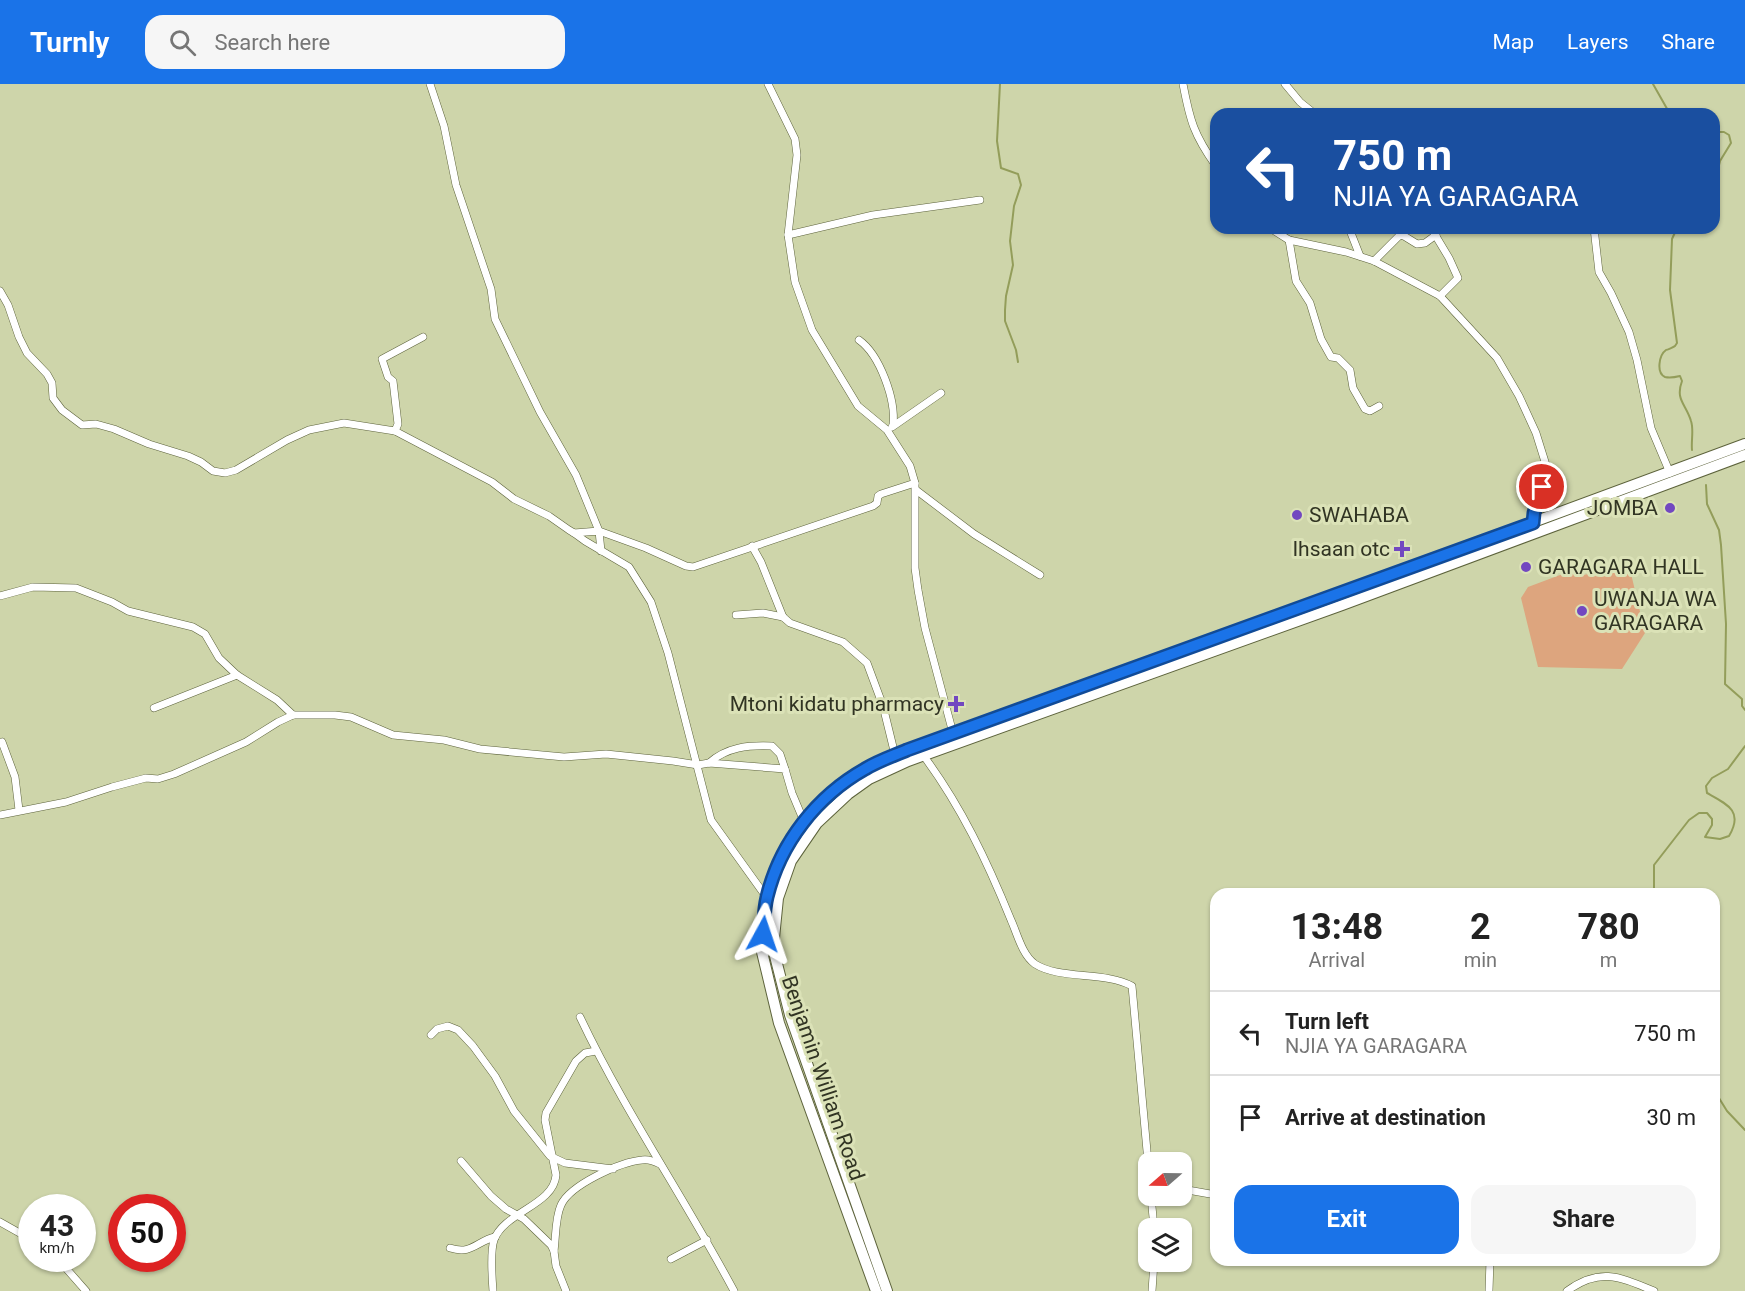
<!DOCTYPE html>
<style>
body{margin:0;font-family:Roboto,sans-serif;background:#f6f6f6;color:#222;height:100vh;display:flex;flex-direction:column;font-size:22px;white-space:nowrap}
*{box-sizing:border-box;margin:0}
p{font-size:20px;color:#767676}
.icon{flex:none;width:33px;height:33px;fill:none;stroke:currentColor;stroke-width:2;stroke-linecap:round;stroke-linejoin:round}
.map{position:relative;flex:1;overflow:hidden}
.sheet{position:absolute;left:1210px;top:804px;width:510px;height:378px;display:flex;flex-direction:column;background:#fff;border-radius:18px;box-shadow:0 2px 4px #0004}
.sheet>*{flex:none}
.hud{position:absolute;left:1210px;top:24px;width:510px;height:126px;border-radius:18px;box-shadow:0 2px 4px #0004;background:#1a4fa0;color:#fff;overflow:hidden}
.needle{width:39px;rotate:250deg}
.fabs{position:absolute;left:1138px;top:1068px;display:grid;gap:12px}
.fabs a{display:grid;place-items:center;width:54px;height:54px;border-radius:12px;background:#fff;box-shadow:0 2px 4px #0004;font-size:30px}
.speed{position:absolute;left:18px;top:1110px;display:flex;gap:12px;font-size:30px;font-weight:700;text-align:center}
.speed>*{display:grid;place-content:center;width:78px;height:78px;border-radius:50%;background:#fff;box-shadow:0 2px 4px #0004;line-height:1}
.speed small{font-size:15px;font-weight:400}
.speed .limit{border:9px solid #d22;background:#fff;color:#111}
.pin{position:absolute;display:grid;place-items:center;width:51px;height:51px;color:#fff;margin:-26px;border:3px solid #fff;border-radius:50%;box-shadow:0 2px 6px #0007}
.me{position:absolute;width:66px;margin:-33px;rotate:5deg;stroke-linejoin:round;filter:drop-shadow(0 0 4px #0008)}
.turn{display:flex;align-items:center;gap:21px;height:126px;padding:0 24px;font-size:27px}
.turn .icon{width:78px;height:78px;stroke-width:2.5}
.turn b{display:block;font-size:42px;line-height:51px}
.eta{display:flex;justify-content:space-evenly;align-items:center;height:102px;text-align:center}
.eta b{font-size:36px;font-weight:700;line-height:42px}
.action{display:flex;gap:12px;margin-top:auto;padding:12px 24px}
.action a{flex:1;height:69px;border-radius:18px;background:#1a73e8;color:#fff;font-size:24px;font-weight:700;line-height:69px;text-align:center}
.action a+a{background:#f6f6f6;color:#222}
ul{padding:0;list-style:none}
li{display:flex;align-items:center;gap:18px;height:84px;padding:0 24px;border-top:2px solid #e0e0e0}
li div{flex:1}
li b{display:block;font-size:22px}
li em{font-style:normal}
header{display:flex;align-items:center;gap:36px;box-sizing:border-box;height:84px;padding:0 30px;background:#1a73e8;color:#fff}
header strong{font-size:28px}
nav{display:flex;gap:33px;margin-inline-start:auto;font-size:21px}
.search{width:420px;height:54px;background:#f6f6f6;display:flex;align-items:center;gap:15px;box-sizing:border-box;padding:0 21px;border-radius:18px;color:#767676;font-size:22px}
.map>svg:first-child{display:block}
.green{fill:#dda57e}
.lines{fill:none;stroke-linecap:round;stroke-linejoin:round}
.stream{stroke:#939d5a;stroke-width:2}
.minor-casing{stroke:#5d633c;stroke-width:8}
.secondary-casing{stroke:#5d633c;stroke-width:12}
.minor{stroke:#fff;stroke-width:7}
.secondary{stroke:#fff;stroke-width:10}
.route-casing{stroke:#114b97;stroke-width:15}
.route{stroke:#1a73e8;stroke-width:10}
.poi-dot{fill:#7248c0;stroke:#dbe2b7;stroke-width:2}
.labels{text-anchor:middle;stroke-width:6;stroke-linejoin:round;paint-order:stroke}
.poi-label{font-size:21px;fill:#313423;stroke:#dbe2b7;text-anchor:end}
.street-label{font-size:21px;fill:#313423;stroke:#dbe2b7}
</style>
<header>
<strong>Turnly</strong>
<div class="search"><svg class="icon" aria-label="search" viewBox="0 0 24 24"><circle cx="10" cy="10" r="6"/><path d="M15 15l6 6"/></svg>Search here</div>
<nav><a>Map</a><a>Layers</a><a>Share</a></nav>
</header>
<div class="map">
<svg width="1745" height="1207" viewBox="0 0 1745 1207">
<rect width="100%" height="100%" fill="#ced5aa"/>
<polygon class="green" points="1629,481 1645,549 1622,585 1538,583 1521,514 1528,503 1576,485 1579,492"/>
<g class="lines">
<g class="stream">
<polyline points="1000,0 997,57 1001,84 1018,90 1021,101 1014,122 1010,157 1013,181 1006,212 1005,226 1005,237 1016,266 1018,278"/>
<polyline points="1653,0 1670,30"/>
<polyline points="1714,48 1724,48 1729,51 1731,59 1720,77 1714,102"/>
<path d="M1677 144 1672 155 1670 206 1677 259 1675 262C1674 263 1667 266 1666 266 1659 271 1656 289 1665 293 1669 294 1676 293 1680 292L1682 297C1675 316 1686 320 1691 337 1694 346 1691 356 1692 366"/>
<polyline points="1706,401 1707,420 1719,446 1721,461 1726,540 1725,600 1742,615 1742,622 1745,626"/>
<path d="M1654 810V781L1689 736 1699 729H1707L1712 735V741L1705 753 1720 755 1729 752C1744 727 1727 720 1707 709L1706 702 1712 694 1728 685 1745 662"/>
<polyline points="1714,1006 1727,1027 1745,1046"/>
</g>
<g class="minor-casing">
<g id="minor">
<polyline points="430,0 444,42 456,101 491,205 495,235 540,328 576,391 599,447 646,464 686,482 693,483 873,422 877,419 878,412 881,410 915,399"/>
<polyline points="768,0 795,55 797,71 788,151 795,198 812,246 858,322 887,346 910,382 915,399 915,484 918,506 925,544 954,653"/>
<path d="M1183 0C1190 37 1194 51 1216 82"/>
<polyline points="1285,0 1300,18 1315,30"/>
<polyline points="1270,144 1289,156 1346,168 1374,177 1440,212 1497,274 1519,312 1536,349 1546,381 1546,390 1534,429 1533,439"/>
<polyline points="1349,144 1360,172"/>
<polyline points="1431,144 1449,174 1458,194 1440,212"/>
<polyline points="1594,144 1599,188 1611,209 1629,248 1637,276 1651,344 1670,389"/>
<polyline points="788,151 873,131 980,116"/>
<polyline points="1289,156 1296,197 1310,219 1321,255 1331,273 1338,274 1350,286 1353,304 1365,325 1370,327 1379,322"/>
<polyline points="1374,177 1400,151 1404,152 1417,160 1425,159 1436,151"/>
<polyline points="0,207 8,221 19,253 27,269 47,290 52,299 53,314 62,326 82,341 96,340 114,345 149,360 188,372 201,378 213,387 225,389 236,386 287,356 309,346 344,339 395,347 492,398 514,415 549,432 569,446 574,449 599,447 601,467"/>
<path d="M859 256C880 271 896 316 893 341"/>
<polyline points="892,343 941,309"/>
<polyline points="395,347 398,340 393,297 388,293 382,275 423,253"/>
<polyline points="916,406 974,450 1040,491"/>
<polyline points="574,449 585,457 629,483 651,518 668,569 711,736 767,814"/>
<polyline points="752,462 761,478 783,533 790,539 843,558 867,579 883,622 895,671"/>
<polyline points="0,512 33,503 76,504 112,518 128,527 193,543 205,550 219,574 237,591 277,616 293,631"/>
<polyline points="736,531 763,529 783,533"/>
<polyline points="154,624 237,591"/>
<polyline points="0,659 2,658 15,693 19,726"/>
<path d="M923 671C961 722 987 777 1011 836 1017 849 1022 871 1035 880 1060 896 1104 887 1132 902L1149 1089"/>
<path d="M709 679C727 663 748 661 772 662L780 670 785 685"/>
<polyline points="0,731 66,718 112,703 146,694 158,695 174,690 246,658 278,638 293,631 335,631 351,633 393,651 444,656 480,665 564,673 606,670 673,677 698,681 709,679 785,685 792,709 805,740"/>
<path d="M580 933C625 1028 685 1115 734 1207"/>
<polyline points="431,951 437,945 448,942 458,946 473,962 495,992 514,1027 550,1072 565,1079 613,1085"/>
<polyline points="461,1077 491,1112 506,1125 524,1135 551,1161 554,1167 556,1182 566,1207"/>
<polyline points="1182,1105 1216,1111"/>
<polyline points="1151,1112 1154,1144"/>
<polyline points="0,1138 32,1156"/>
<path d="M450 1164C472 1171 477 1157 495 1153"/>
<path d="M554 1167C556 1153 555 1134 561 1121 570 1101 620 1078 642 1076 648 1075 654 1077 660 1080"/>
<polyline points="57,1174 86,1207"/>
<polyline points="671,1175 707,1156"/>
<path d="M493 1207C492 1194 490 1168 494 1156 504 1128 554 1121 556 1091L545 1036 546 1029 576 977 585 969 596 967"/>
<polyline points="1152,1207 1154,1178"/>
<polyline points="1489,1207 1490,1176"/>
<path d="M1567 1207C1600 1183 1620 1193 1654 1207"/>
</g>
</g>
<g class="secondary-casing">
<g id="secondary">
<polyline points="876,1207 779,939 762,868 767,814 779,777 810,729 840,702 866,685 907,666 1352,505 1745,360"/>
<polyline points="887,1207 790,931 773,864 778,814 791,777 817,739 848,710 869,695 908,677 1342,521 1745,371"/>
</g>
</g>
<use href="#minor" class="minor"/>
<use href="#secondary" class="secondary"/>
</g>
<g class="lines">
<g class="route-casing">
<path id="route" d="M763 850C764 838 764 825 767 813 780 759 817 712 865 685 878 677 893 672 907 666L1533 439 1534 429 1542 403"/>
</g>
<use href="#route" class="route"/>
</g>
<g class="poi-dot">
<circle cx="1670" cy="424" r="6"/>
<circle cx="1297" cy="431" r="6"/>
<path d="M1399 456h6v6h6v6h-6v6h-6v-6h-6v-6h6z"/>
<circle cx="1526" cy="483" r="6"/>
<circle cx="1582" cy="527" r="6"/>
<path d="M953 611h6v6h6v6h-6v6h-6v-6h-6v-6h6z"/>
</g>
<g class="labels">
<g class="poi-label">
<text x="1658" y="431">JOMBA</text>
<text x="1309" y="438" text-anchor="start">SWAHABA</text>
<text x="1390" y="472">Ihsaan otc</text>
<text x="1538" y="490" text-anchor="start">GARAGARA HALL</text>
<text x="1594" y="522" text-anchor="start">UWANJA WA<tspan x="1594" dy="24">GARAGARA</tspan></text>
<text x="944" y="627">Mtoni kidatu pharmacy</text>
</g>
<g class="street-label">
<text transform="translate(823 994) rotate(71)" y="7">Benjamin William Road</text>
</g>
</g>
</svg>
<div class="fabs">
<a><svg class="needle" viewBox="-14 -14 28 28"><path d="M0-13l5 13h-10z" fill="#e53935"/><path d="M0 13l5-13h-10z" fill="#767676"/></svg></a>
<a><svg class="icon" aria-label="layers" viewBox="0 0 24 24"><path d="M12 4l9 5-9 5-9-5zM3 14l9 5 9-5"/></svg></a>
</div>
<div class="speed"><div>43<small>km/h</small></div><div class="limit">50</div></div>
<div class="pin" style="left:1542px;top:403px;background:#d93025"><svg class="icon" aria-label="arrive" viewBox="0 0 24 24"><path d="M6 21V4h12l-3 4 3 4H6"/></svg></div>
<svg class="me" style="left:763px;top:850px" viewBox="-20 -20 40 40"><path d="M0-17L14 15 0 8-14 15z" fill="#1a73e8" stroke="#fff" stroke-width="4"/></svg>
<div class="hud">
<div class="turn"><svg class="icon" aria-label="left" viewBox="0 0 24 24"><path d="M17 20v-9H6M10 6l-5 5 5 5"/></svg><div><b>750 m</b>NJIA YA GARAGARA</div></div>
</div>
<section class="sheet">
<div class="eta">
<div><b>13:48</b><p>Arrival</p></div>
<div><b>2</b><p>min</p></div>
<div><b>780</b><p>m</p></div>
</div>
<ul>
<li><svg class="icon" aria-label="left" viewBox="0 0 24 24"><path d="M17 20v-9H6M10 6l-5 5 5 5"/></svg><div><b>Turn left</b><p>NJIA YA GARAGARA</p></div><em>750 m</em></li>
<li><svg class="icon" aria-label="arrive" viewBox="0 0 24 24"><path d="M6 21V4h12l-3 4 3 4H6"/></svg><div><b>Arrive at destination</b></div><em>30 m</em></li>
</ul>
<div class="action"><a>Exit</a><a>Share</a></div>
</section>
</div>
